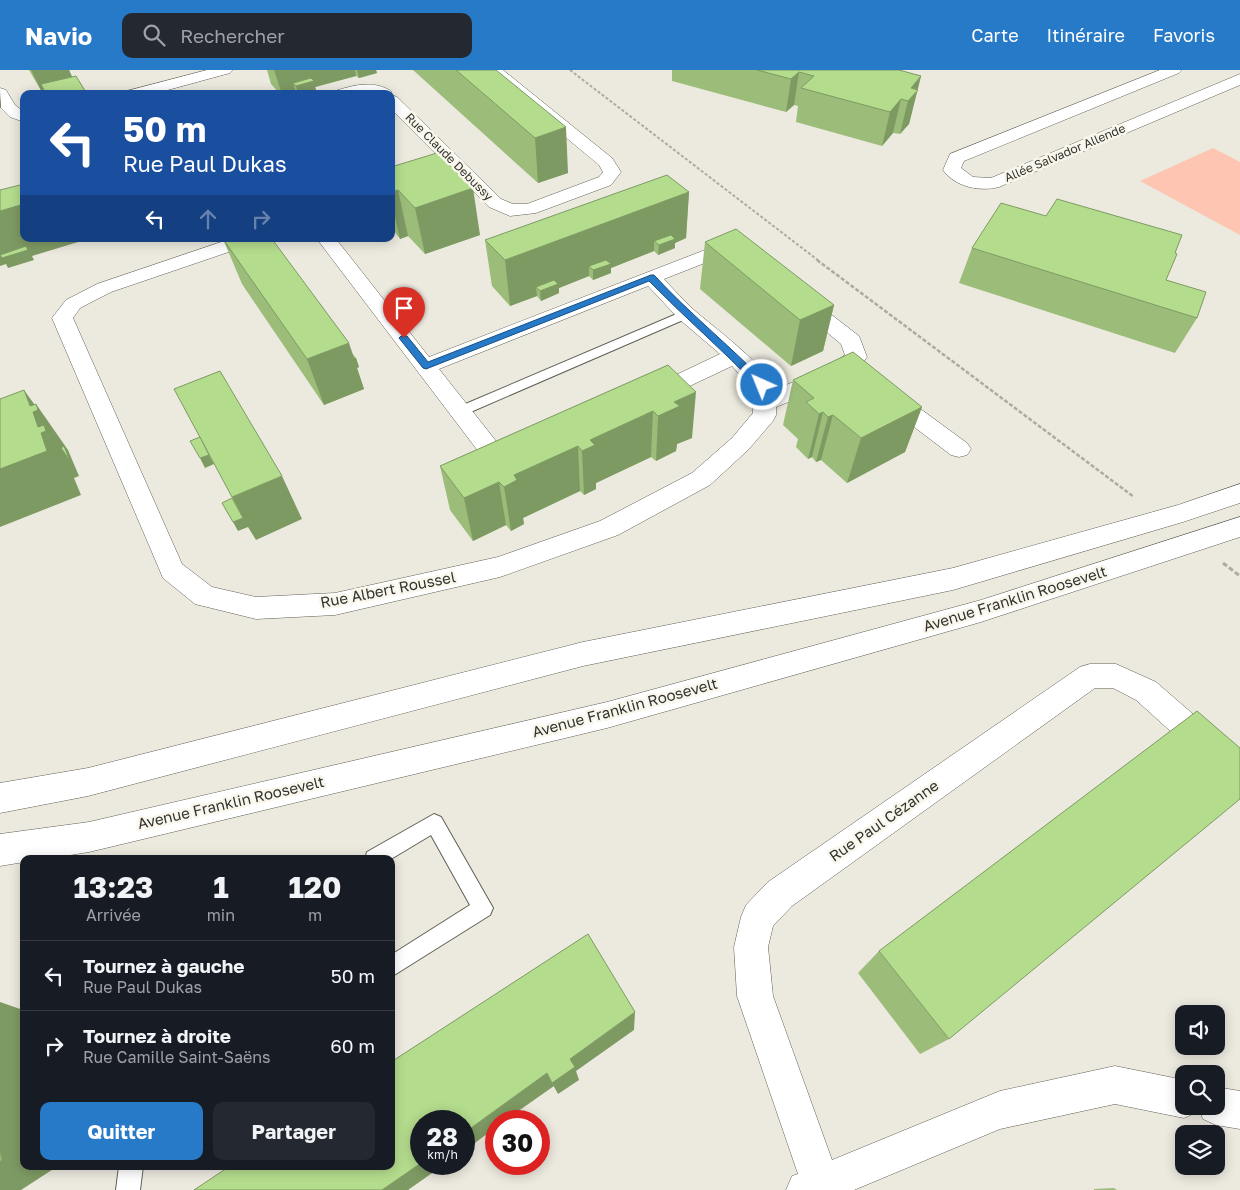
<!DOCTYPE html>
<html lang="fr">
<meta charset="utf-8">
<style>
body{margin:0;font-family:"Golos Text",sans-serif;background:#242831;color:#f1f3f6;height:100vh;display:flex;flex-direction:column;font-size:19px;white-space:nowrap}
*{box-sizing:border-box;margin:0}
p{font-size:16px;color:#9ea1a6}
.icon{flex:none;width:28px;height:28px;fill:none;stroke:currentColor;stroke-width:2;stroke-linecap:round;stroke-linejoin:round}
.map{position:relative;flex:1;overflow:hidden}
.panel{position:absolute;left:20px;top:785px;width:375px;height:315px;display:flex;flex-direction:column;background:#171b24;border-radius:10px;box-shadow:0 2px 12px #0003}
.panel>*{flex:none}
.banner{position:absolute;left:20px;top:20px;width:375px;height:152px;border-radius:10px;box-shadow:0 2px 12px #0003;background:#1a4fa0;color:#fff;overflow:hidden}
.tools{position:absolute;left:1175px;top:935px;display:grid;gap:10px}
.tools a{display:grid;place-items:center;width:50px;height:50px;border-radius:10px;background:#171b24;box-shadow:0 2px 12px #0003;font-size:25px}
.speed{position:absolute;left:410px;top:1040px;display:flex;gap:10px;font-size:25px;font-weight:700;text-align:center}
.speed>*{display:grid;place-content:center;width:65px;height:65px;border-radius:50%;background:#171b24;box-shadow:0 2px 12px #0003;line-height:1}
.speed small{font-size:12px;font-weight:400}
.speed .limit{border:8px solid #d22;background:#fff;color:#111}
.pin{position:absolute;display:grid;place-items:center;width:42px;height:42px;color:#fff;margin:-51px -21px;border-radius:50% 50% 50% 0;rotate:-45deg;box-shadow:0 0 5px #0007}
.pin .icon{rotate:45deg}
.me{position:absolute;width:55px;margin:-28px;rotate:316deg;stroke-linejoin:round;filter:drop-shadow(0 0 4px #0008)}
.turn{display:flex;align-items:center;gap:18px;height:105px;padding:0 20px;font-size:22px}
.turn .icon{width:65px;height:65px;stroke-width:2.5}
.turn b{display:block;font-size:35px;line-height:42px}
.lanes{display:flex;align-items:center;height:48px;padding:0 20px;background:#0003;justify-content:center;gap:25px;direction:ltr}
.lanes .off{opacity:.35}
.eta{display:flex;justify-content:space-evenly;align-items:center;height:85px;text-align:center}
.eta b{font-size:30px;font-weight:700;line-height:35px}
.action{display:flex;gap:10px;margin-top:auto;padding:10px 20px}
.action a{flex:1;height:58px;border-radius:10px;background:#267ac8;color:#fff;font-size:20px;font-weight:700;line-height:58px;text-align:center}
.action a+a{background:#242831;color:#f1f3f6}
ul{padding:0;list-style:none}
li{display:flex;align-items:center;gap:15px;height:70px;padding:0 20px;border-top:1px solid #363941}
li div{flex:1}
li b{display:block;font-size:19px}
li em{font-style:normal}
header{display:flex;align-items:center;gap:30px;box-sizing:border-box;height:70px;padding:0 25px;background:#267ac8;color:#fff}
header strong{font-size:24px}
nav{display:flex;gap:28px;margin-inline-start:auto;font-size:18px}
.search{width:350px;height:45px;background:#242831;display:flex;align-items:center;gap:12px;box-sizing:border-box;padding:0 18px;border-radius:10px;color:#9ea1a6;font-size:19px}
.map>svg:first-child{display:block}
.green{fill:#fdc5b2}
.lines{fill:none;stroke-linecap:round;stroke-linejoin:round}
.lane-casing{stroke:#616056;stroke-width:2}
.street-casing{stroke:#616056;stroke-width:1}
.secondary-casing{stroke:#616056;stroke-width:1}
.path-far2{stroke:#acaaa2;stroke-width:2;stroke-dasharray:3 2;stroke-linecap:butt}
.path-far1{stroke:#acaaa2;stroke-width:2.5;stroke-dasharray:4 2;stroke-linecap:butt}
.path{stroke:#acaaa2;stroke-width:3;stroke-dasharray:5 2.5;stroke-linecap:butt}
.lane{fill:#fff;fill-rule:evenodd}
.street{fill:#fff;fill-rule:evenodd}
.secondary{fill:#fff;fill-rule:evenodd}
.wall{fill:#9bbd79}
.shaded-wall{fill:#7e9a63}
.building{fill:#b4dc8d;stroke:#7e9a63}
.route{fill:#267ac8;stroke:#194f82}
.labels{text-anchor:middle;stroke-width:5;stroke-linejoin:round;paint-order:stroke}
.far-street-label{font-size:12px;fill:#33322e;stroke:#f9f7ec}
.street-label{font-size:15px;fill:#33322e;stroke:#f9f7ec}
</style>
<header>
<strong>Navio</strong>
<div class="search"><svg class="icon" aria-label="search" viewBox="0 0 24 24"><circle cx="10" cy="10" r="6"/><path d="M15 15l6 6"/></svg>Rechercher</div>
<nav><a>Carte</a><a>Itinéraire</a><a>Favoris</a></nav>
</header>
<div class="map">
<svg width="1240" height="1120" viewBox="0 0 1240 1120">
<rect width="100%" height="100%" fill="#eceadf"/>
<polygon class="green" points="1213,78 1240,92 1240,165 1140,111"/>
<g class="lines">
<g class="lane-casing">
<g id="lane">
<polygon points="686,240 690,241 692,244 690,247 466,344 456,344 454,341 456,338"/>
<polygon points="434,744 441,747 493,838 490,845 391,907 391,885 470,835 431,765 391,789 365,789 367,782"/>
<polygon points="119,1096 143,1096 140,1120 116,1120"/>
</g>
</g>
<g class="street-casing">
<g id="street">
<polygon points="207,0 233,0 230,3 153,24 125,24 127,21"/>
<path d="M485 0H503L612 88 621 102 611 115 536 143 510 146 489 137 391 39V24H333L335 21C354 15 373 10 391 21L392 25 397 27 501 129 513 134H527L599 107 603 102 599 95Z"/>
<path d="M1160 0H1182L1179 3 964 91 961 98 973 107 991 108 1240 4V15L999 117C980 122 955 117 943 100L950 84Z"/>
<polygon points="0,18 6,20 15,35 24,42 24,52 10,47 1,38"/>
<path d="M230 169H258L255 173 111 222 80 238 73 248 182 494 212 517 256 527 335 523 498 487 600 451 692 403 732 368 753 343 751 317 732 296 658 331 650 334 642 331 639 326 642 321 720 284 679 249 648 216 439 299 507 385 512 383 520 386 524 392C518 403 505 406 494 402L317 169H336L429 287 723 173 746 178 749 182 746 186 739 188 725 185 664 209C674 220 684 231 694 240 712 256 771 299 774 320L825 299 845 285 841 274 793 234 790 230 793 226 800 224 807 226 859 266 867 287C851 312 802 326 776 337V345L773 351 748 380 710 415 618 465 500 507 335 545 256 549 195 534 163 508 52 248 66 230 97 214Z"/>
<polygon points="888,318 896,321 967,373 971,379 967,385 959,387 951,385 880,331 877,326 880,321"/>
<polygon points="1090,594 1116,594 1156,612 1240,685 1240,718 1229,714 1136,630 1113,618 1095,618 792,836 773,856 768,877 773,926 832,1090 1000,1021 1115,996 1184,1010 1184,1036 1216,1036 1216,1017 1240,1021 1240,1059 1216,1055 1203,1049 1199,1039 1197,1042 1184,1048 1115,1034 1000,1059 854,1120 786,1120 792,1106 798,1104 737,926 734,877 741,847 746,835 768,812 1080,597"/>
</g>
</g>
<g class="secondary-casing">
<g id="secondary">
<polygon points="1240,414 1240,433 1183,452 953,520 583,596 88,726 0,743 0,713 88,698 583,572 953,498 1178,435"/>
<polygon points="1240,447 1240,467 981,552 607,658 89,782 46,789 24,789 24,792 0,796 0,764 89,752 607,632 981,530"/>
</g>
</g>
<polyline class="path-far2" points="570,0 819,191"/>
<polyline class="path-far1" points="817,190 1134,427"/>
<polyline class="path" points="1223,493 1240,506"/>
<use href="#lane" class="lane"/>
<use href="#street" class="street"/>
<use href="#secondary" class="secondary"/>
</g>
<g class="wall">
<polygon points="29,0 69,0 72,7 87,24 43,24"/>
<polygon points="267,0 376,0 377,3 359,8 356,6 315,17 316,20 302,24 297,24 296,22 290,24 280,24 271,14"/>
<polygon points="413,0 496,0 568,103 538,113"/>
<polygon points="672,0 899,0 921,6 909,54 900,64 893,63 882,76 796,52 798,36 794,35 786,42 672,11"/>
<polygon points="391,97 480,165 425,184 408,166 400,169 394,161 391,148"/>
<polygon points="689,122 686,168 675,173 675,178 658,185 654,181 611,198 611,203 593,210 589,206 559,218 559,223 541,231 537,226 510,236 492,216 485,170"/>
<polygon points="223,169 352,283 356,288 359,297 357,298 364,319 324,335 242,214"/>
<polygon points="705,172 834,235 823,281 791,296 700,219"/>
<polygon points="972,178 1175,183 1166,210 1197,248 1175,283 959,213"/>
<polygon points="668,295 692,368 677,374 676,381 656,391 651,387 596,413 596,419 584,425 580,421 523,448 524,454 511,461 506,455 473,471 450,440 440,396"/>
<polygon points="793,310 922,337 905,382 847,413 821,390 816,392 812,387 808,389 796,377 798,369 783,355"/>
<polygon points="879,881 949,969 920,984 858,903"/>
<polygon points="1114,1118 1117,1120 1094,1120 1094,1119"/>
</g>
<g class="shaded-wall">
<polygon points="31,0 69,0 79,22 41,14 46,24 43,24"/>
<polygon points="274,0 355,0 356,6 315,17 316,20 302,24 298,24 296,16 293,13 296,22 290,24 282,24"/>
<polygon points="357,0 376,0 377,3 359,8"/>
<polygon points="799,2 794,35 786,42 791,9"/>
<polygon points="921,6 909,54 900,64 911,18"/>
<polygon points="901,29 893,63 882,76 890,42"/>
<polygon points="566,57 568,103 538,113 535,68"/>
<polygon points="473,118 480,165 425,184 415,138"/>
<polygon points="398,120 408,166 400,169 391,129 391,122"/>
<polygon points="689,122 686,168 675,173 675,178 658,185 659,175 654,171 654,181 611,198 611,203 593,210 593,200 589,196 589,206 559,218 559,223 541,231 540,221 536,217 537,226 510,236 505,190"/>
<polygon points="24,134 24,169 88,169 32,186 34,190 8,198 6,194 0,196 0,141"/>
<polygon points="90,169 102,169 92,172"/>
<polygon points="834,235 823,281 791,296 800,250"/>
<polygon points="349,273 354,288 356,288 359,297 357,298 364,319 324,335 307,289"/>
<polygon points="24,320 37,338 36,334 68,380 79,406 74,408 81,425 0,457 0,399 38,357"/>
<polygon points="696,322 692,368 677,374 676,381 656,391 658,346 674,332"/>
<polygon points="922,337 905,382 847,413 861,368"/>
<polygon points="653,341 651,387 596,413 596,419 584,425 582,381 590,370"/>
<polygon points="823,342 812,387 808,389 819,344"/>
<polygon points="833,345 821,390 816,392 828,347"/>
<polygon points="578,376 580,421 523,448 524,454 511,461 504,417 514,405"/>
<polygon points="209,385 214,394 205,398 200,388"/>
<polygon points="282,406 302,449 256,470 248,457 238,461 233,452 243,448 232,427"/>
<polygon points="499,412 506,455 473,471 464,428"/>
<polygon points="0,932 23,940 24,941 24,1096 58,1096 21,1120 0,1120"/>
<polygon points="635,942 634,960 576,1001 579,1010 558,1024 552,1013 570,989"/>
<polygon points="547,1003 554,1016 504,1051 496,1051 496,1057 467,1079 470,1086 464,1091 464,1063"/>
<polygon points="421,1093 421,1094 460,1094 447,1103 435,1101 408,1120 382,1120"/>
</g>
<g class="building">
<polygon points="456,0 496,0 566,57 535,68"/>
<polygon points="757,0 899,0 921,6 911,18 918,20 908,31 901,29 890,42 801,18 814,6 799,2 791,9"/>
<polygon points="76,6 87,24 46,24 41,14"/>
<polygon points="311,8 314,11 296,16 293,13"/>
<polygon points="437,83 473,118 415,138 398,120 391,122 391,97"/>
<polygon points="667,105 689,122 505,190 485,170"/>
<polygon points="24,114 24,134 0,141 0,120"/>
<polygon points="1057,129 1182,165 1175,183 1177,184 1166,210 1206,222 1197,248 972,178 1001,133 1046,146"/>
<polygon points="736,159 834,235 800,250 705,172"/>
<polygon points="671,165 675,169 659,175 654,171"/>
<polygon points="223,169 272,169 349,273 307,289"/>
<polygon points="26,176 28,180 2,188 0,185"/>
<polygon points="606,190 611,194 593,200 589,196"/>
<polygon points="554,210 558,214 540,221 536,217"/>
<polygon points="853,282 922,337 861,368 833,345 828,347 823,342 819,344 806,332 814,328 793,310"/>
<polygon points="668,295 696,322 674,332 680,336 658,346 653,341 590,370 595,375 582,381 578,376 514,405 517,410 504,417 499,412 464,428 440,396"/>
<polygon points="220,301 282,406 232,427 174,319"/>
<polygon points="24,320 30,336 36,334 38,340 33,342 38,357 44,355 46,361 41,363 47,381 0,399 0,329"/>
<polygon points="200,367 209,385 200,388 190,371"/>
<polygon points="64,376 70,391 61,378"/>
<polygon points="232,428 243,448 233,452 222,433"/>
<polygon points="1197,641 1240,678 1240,729 949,969 879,881"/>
<polygon points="588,864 635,942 570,989 575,997 552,1013 547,1003 464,1063 464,1051 421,1051 421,1093 382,1120 194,1120 230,1096 391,1096 391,992"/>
<polygon points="0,1079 2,1090 0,1092"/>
<polygon points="428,1094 437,1094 429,1099"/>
</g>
<path class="route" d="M651 205H654C689 243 729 275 765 312V317H758C723 280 684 247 649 211L426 299 423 298 399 268 401 266H407L428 292Z"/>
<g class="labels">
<g class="far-street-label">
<text transform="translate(1065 83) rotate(-23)" y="4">Allée Salvador Allende</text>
<text transform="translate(449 87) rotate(45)" y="4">Rue Claude Debussy</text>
</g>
<g class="street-label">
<text transform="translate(388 520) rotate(-11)" y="5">Rue Albert Roussel</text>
<text transform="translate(1015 529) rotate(-17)" y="5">Avenue Franklin Roosevelt</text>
<text transform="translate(625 638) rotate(-15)" y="5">Avenue Franklin Roosevelt</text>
<text transform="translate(231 733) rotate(-13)" y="5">Avenue Franklin Roosevelt</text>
<text transform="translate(884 751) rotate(-35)" y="5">Rue Paul Cézanne</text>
</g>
</g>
</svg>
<div class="tools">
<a><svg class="icon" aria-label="sound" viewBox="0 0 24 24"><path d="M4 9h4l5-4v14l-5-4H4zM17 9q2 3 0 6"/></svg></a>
<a><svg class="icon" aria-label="search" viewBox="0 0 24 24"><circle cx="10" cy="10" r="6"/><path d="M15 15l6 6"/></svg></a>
<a><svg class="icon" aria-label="layers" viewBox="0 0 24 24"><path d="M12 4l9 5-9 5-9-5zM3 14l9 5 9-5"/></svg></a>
</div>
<div class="speed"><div>28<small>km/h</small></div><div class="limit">30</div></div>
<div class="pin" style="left:404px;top:268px;background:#d93025"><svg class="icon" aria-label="arrive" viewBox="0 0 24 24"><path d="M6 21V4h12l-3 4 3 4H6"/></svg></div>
<svg class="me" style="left:762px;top:315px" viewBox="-20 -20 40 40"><circle r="17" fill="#267ac8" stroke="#fff" stroke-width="3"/><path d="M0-11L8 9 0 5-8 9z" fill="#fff"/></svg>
<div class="banner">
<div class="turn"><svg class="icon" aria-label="left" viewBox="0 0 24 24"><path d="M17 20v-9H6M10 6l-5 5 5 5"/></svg><div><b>50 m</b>Rue Paul Dukas</div></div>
<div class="lanes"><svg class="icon" aria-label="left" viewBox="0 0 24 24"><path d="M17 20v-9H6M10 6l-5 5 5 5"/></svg><svg class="icon off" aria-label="ahead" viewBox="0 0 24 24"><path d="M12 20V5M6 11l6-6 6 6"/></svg><svg class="icon off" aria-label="right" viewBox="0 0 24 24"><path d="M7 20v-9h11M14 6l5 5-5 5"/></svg></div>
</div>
<section class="panel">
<div class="eta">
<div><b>13:23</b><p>Arrivée</p></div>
<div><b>1</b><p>min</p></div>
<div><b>120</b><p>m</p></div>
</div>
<ul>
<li><svg class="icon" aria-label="left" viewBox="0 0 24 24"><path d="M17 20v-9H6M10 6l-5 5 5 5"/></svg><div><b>Tournez à gauche</b><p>Rue Paul Dukas</p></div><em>50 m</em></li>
<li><svg class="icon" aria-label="right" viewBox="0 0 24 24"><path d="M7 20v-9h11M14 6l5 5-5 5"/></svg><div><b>Tournez à droite</b><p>Rue Camille Saint-Saëns</p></div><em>60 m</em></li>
</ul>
<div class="action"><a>Quitter</a><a>Partager</a></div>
</section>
</div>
